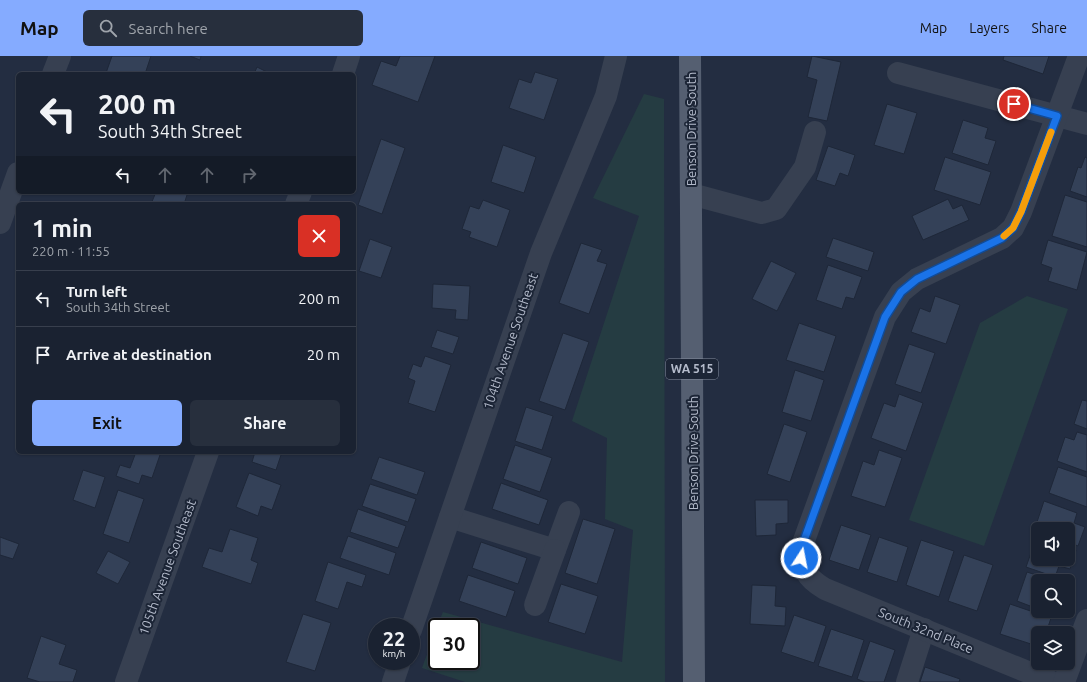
<!DOCTYPE html>
<meta charset="utf-8">
<style>
body{margin:0;font-family:Ubuntu,sans-serif;background:#272f3d;color:#f1f3f6;height:100vh;display:flex;flex-direction:column;font-size:15px;white-space:nowrap}
*{box-sizing:border-box;margin:0}
p{font-size:13px;color:#9fa4ab}
.icon{flex:none;width:22px;height:22px;fill:none;stroke:currentColor;stroke-width:2;stroke-linecap:round;stroke-linejoin:round}
.map{position:relative;flex:1;overflow:hidden}
.side{position:absolute;left:16px;top:146px;width:340px;height:252px;display:flex;flex-direction:column;background:#1a2231;border-radius:6px;box-shadow:0 1px 3px #0004,0 0 0 1px #383f4d}
.side>*{flex:none}
.banner{position:absolute;left:16px;top:16px;width:340px;height:122px;border-radius:6px;box-shadow:0 1px 3px #0004,0 0 0 1px #383f4d;background:#1a2231;color:#f1f3f6;overflow:hidden}
.buttons{position:absolute;left:1031px;top:466px;display:grid;gap:8px}
.buttons a{display:grid;place-items:center;width:44px;height:44px;border-radius:6px;background:#1a2231;box-shadow:0 1px 3px #0004,0 0 0 1px #383f4d;font-size:20px}
.speed{position:absolute;left:368px;top:562px;display:flex;gap:8px;font-size:20px;font-weight:700;text-align:center}
.speed>*{display:grid;place-content:center;width:52px;height:52px;border-radius:50%;background:#1a2231;box-shadow:0 1px 3px #0004,0 0 0 1px #383f4d;line-height:1}
.speed small{font-size:10px;font-weight:400}
.speed .limit{border:2px solid #111;border-radius:6px;background:#fff;color:#111}
.pin{position:absolute;display:grid;place-items:center;width:34px;height:34px;color:#fff;margin:-17px;border:2px solid #fff;border-radius:50%;box-shadow:0 1px 4px #0007}
.me{position:absolute;width:44px;margin:-22px;rotate:11deg;stroke-linejoin:round;filter:drop-shadow(0 0 3px #0008)}
.turn{display:flex;align-items:center;gap:14px;height:84px;padding:0 16px;font-size:18px}
.turn .icon{width:52px;height:52px;stroke-width:2.5}
.turn b{display:block;font-size:28px;line-height:34px}
.lanes{display:flex;align-items:center;height:38px;padding:0 16px;background:#0003;justify-content:center;gap:20px;direction:ltr}
.lanes .off{opacity:.35}
.round{display:grid;place-items:center;flex:none;width:42px;height:42px;border-radius:6px;background:#272f3d}
.headline{display:flex;align-items:center;justify-content:space-between;height:68px;padding:0 16px}
h1{font-size:24px;font-weight:700;line-height:30px}
.primary-button{display:flex;gap:8px;margin-top:auto;padding:8px 16px}
.primary-button a{flex:1;height:46px;border-radius:6px;background:#85abff;color:#111;font-size:16px;font-weight:700;line-height:46px;text-align:center}
.primary-button a+a{background:#272f3d;color:#f1f3f6}
ul{padding:0;list-style:none}
li{display:flex;align-items:center;gap:12px;height:56px;padding:0 16px;border-top:1px solid #383f4d}
li div{flex:1}
li b{display:block;font-size:15px}
li em{font-style:normal}
header{display:flex;align-items:center;gap:24px;box-sizing:border-box;height:56px;padding:0 20px;background:#85abff;color:#111}
header strong{font-size:19px}
nav{display:flex;gap:22px;margin-inline-start:auto;font-size:14px}
.search{width:280px;height:36px;background:#272f3d;display:flex;align-items:center;gap:10px;box-sizing:border-box;padding:0 14px;border-radius:6px;color:#9fa4ab;font-size:15px}
.map>svg:first-child{display:block}
.green{fill:#253c42}
.building{fill:#344158;stroke:#1e2738}
.lines{fill:none;stroke-linecap:round;stroke-linejoin:round}
.minor{stroke:#374051;stroke-width:22}
.major{stroke:#555f71;stroke-width:22}
.route-casing{stroke:#114b97;stroke-width:10}
.route{stroke:#1a73e8;stroke-width:7}
.slow{stroke:#f59e0b;stroke-width:7}
.labels{text-anchor:middle;stroke-width:4;stroke-linejoin:round;paint-order:stroke}
.shield{fill:#1c2536;stroke:#868e9e;stroke-width:1}
.shield-label{font-size:12px;font-weight:bold;fill:#b4bbcb}
.street-label{font-size:13px;fill:#b4bbcb;stroke:#1c2536}
</style>
<header>
<strong>Map</strong>
<div class="search"><svg class="icon" aria-label="search" viewBox="0 0 24 24"><circle cx="10" cy="10" r="6"/><path d="M15 15l6 6"/></svg>Search here</div>
<nav><a>Map</a><a>Layers</a><a>Share</a></nav>
</header>
<div class="map">
<svg width="1087" height="626" viewBox="0 0 1087 626">
<rect width="100%" height="100%" fill="#232d41"/>
<g class="green">
<polygon points="644,38 664,43 665,626 465,626 422,612 437,571 437,605 471,605 471,571 437,571 443,556 622,606 633,474 605,463 607,382 572,365 639,160 593,142"/>
<polygon points="1027,240 1068,253 984,490 909,464 980,267"/>
</g>
<g class="building">
<polygon points="112,0 151,0 145,18 108,18 106,17"/>
<polygon points="190,0 201,0 200,4"/>
<polygon points="400,0 435,0 418,46 372,29 381,5 396,10"/>
<polygon points="812,0 841,6 827,65 808,61 817,24 807,21"/>
<polygon points="1004,0 1049,0 1043,18 1003,4"/>
<polygon points="257,11 271,18 254,18"/>
<polygon points="535,16 558,23 544,64 509,52 519,23 531,27"/>
<polygon points="887,48 917,57 904,98 874,89"/>
<polygon points="963,64 988,72 985,82 996,85 988,109 952,97"/>
<polygon points="381,83 405,92 382,158 358,149"/>
<polygon points="503,89 536,101 524,137 491,126"/>
<polygon points="828,90 855,99 848,120 840,117 835,130 816,124"/>
<polygon points="945,101 991,116 980,149 934,134"/>
<polygon points="1085,101 1087,102 1087,141 1070,135 1078,111 1081,112"/>
<polygon points="156,136 188,136 184,148 151,148"/>
<polygon points="1065,139 1087,146 1087,191 1052,180"/>
<polygon points="948,143 953,153 962,149 969,164 923,184 912,160"/>
<polygon points="483,144 510,154 497,191 469,181 471,176 462,173 470,150 479,153"/>
<polygon points="833,182 874,196 868,215 826,201"/>
<polygon points="370,183 392,191 381,222 359,215"/>
<polygon points="1048,184 1087,196 1077,234 1048,225 1052,212 1041,208"/>
<polygon points="581,187 602,194 597,205 607,208 589,258 559,247"/>
<polygon points="771,205 796,217 777,255 752,243"/>
<polygon points="828,209 862,221 854,243 846,241 842,253 816,244"/>
<polygon points="433,228 470,230 468,264 455,263 456,254 432,252"/>
<polygon points="935,240 960,249 946,288 911,276 920,252 930,256"/>
<polygon points="799,267 836,280 824,316 786,304"/>
<polygon points="437,274 459,281 453,298 431,291"/>
<polygon points="563,277 589,286 565,354 539,345"/>
<polygon points="909,288 935,297 921,337 895,328"/>
<polygon points="425,300 451,309 435,356 408,347 415,325 408,322 413,308 421,311"/>
<polygon points="795,314 824,324 811,365 782,356"/>
<polygon points="899,338 923,347 906,395 871,382 884,347 895,351"/>
<polygon points="1082,344 1087,345 1087,373 1074,368"/>
<polygon points="526,351 553,360 542,394 515,385"/>
<polygon points="784,368 807,376 790,426 767,418"/>
<polygon points="1077,376 1087,379 1087,416 1057,405 1065,381 1074,384"/>
<polygon points="515,389 552,402 540,436 503,423"/>
<polygon points="879,394 902,402 885,451 851,440 863,405 874,409"/>
<polygon points="136,396 161,396 152,422 142,419 139,428 116,420 120,409 130,412"/>
<polygon points="255,396 282,396 276,414 252,406"/>
<polygon points="379,401 425,416 417,439 371,423"/>
<polygon points="1058,411 1087,421 1087,451 1049,437"/>
<polygon points="83,414 105,421 95,452 73,444"/>
<polygon points="249,417 281,429 272,454 261,450 258,460 236,451"/>
<polygon points="501,427 548,444 539,469 492,453"/>
<polygon points="370,428 416,443 408,466 362,450"/>
<polygon points="118,434 144,443 129,487 103,478"/>
<polygon points="755,444 788,444 788,467 776,468 776,479 756,480"/>
<polygon points="1044,445 1077,457 1074,467 1085,471 1078,490 1068,486 1068,473 1038,473 1038,476 1034,475"/>
<polygon points="358,453 406,470 398,492 350,476"/>
<polygon points="583,463 615,473 597,528 565,517"/>
<polygon points="841,469 871,479 859,514 829,504"/>
<polygon points="230,473 258,482 251,504 258,507 251,528 202,511 209,492 222,496"/>
<polygon points="348,480 396,497 389,519 340,502"/>
<polygon points="1037,480 1038,503 1068,503 1068,491 1076,494 1070,513 1059,510 1055,521 1026,511"/>
<polygon points="0,481 19,488 13,503 0,499"/>
<polygon points="879,481 908,491 897,526 867,516"/>
<polygon points="921,484 954,495 939,541 906,529"/>
<polygon points="481,486 527,502 518,528 472,512"/>
<polygon points="108,495 130,506 118,528 96,517"/>
<polygon points="964,499 993,509 977,555 948,545"/>
<polygon points="328,506 366,519 362,531 347,526 338,553 315,545"/>
<polygon points="1027,516 1054,525 1038,525 1038,553 1017,545"/>
<polygon points="468,519 515,535 506,561 459,545"/>
<polygon points="561,528 598,540 585,578 548,566"/>
<polygon points="752,529 776,530 775,550 786,551 785,570 750,568"/>
<polygon points="1010,548 1051,562 1046,577 1038,577 1038,580 1035,579 1031,588 1000,578"/>
<polygon points="1045,555 1055,555 1054,558"/>
<polygon points="303,558 331,567 315,615 286,606"/>
<polygon points="794,559 826,570 814,607 781,596"/>
<polygon points="831,573 864,584 852,621 818,610"/>
<polygon points="41,580 66,589 59,608 77,614 73,626 40,626 27,622"/>
<polygon points="870,585 895,594 884,626 865,626 857,623"/>
<polygon points="925,611 960,623 959,626 920,626"/>
</g>
<g class="lines">
<g class="minor">
<polyline points="898,17 1087,68"/>
<polyline points="53,18 60,0"/>
<polyline points="343,18 349,0"/>
<polyline points="691,138 762,157 776,153 805,111 815,76"/>
<polyline points="296,148 301,136"/>
<polyline points="0,167 18,117"/>
<polyline points="450,461 555,494 569,456"/>
<polyline points="535,549 555,494"/>
<polyline points="411,574 541,197 606,40 616,0"/>
<polyline points="126,626 208,396"/>
<polyline points="393,626 400,605"/>
<polyline points="907,626 924,573"/>
<path d="M1052 626 825 533C806 522 801 512 802 490L885 261 901 236 917 223 1002 182 1013 172 1021 156 1079 0"/>
<polyline points="1064,626 1087,564"/>
</g>
<polyline class="major" points="690,0 694,626"/>
</g>
<g class="lines">
<g class="route-casing">
<polyline id="route" points="801,502 802,490 885,261 901,236 917,223 1002,182 1013,172 1021,156 1057,60 1014,48"/>
</g>
<use href="#route" class="route"/>
<polyline class="slow" points="1004,180 1013,172 1021,156 1051,76"/>
</g>
<g class="labels">
<rect class="shield" x="666" y="303" width="52" height="20" rx="3"/>
<g class="shield-label">
<text x="692" y="317">WA 515</text>
</g>
<g class="street-label">
<text transform="translate(691 73) rotate(-90)" y="5">Benson Drive South</text>
<text transform="translate(510 285) rotate(-71)" y="5">104th Avenue Southeast</text>
<text transform="translate(693 397) rotate(-90)" y="5">Benson Drive South</text>
<text transform="translate(167 511) rotate(-70)" y="5">105th Avenue Southeast</text>
<text transform="translate(926 574) rotate(22)" y="5">South 32nd Place</text>
</g>
</g>
</svg>
<div class="buttons">
<a><svg class="icon" aria-label="sound" viewBox="0 0 24 24"><path d="M4 9h4l5-4v14l-5-4H4zM17 9q2 3 0 6"/></svg></a>
<a><svg class="icon" aria-label="search" viewBox="0 0 24 24"><circle cx="10" cy="10" r="6"/><path d="M15 15l6 6"/></svg></a>
<a><svg class="icon" aria-label="layers" viewBox="0 0 24 24"><path d="M12 4l9 5-9 5-9-5zM3 14l9 5 9-5"/></svg></a>
</div>
<div class="speed"><div>22<small>km/h</small></div><div class="limit">30</div></div>
<div class="pin" style="left:1014px;top:48px;background:#d93025"><svg class="icon" aria-label="arrive" viewBox="0 0 24 24"><path d="M6 21V4h12l-3 4 3 4H6"/></svg></div>
<svg class="me" style="left:801px;top:502px" viewBox="-20 -20 40 40"><circle r="17" fill="#1a73e8" stroke="#fff" stroke-width="3"/><path d="M0-11L8 9 0 5-8 9z" fill="#fff"/></svg>
<div class="banner">
<div class="turn"><svg class="icon" aria-label="left" viewBox="0 0 24 24"><path d="M17 20v-9H6M10 6l-5 5 5 5"/></svg><div><b>200 m</b>South 34th Street</div></div>
<div class="lanes"><svg class="icon" aria-label="left" viewBox="0 0 24 24"><path d="M17 20v-9H6M10 6l-5 5 5 5"/></svg><svg class="icon off" aria-label="ahead" viewBox="0 0 24 24"><path d="M12 20V5M6 11l6-6 6 6"/></svg><svg class="icon off" aria-label="ahead" viewBox="0 0 24 24"><path d="M12 20V5M6 11l6-6 6 6"/></svg><svg class="icon off" aria-label="right" viewBox="0 0 24 24"><path d="M7 20v-9h11M14 6l5 5-5 5"/></svg></div>
</div>
<section class="side">
<div class="headline"><div><h1>1 min</h1><p>220 m · 11:55</p></div><a class="round" style="background:#d93025;color:#fff"><svg class="icon" aria-label="close" viewBox="0 0 24 24"><path d="M6 6l12 12M18 6L6 18"/></svg></a></div>
<ul>
<li><svg class="icon" aria-label="left" viewBox="0 0 24 24"><path d="M17 20v-9H6M10 6l-5 5 5 5"/></svg><div><b>Turn left</b><p>South 34th Street</p></div><em>200 m</em></li>
<li><svg class="icon" aria-label="arrive" viewBox="0 0 24 24"><path d="M6 21V4h12l-3 4 3 4H6"/></svg><div><b>Arrive at destination</b></div><em>20 m</em></li>
</ul>
<div class="primary-button"><a>Exit</a><a>Share</a></div>
</section>
</div>
